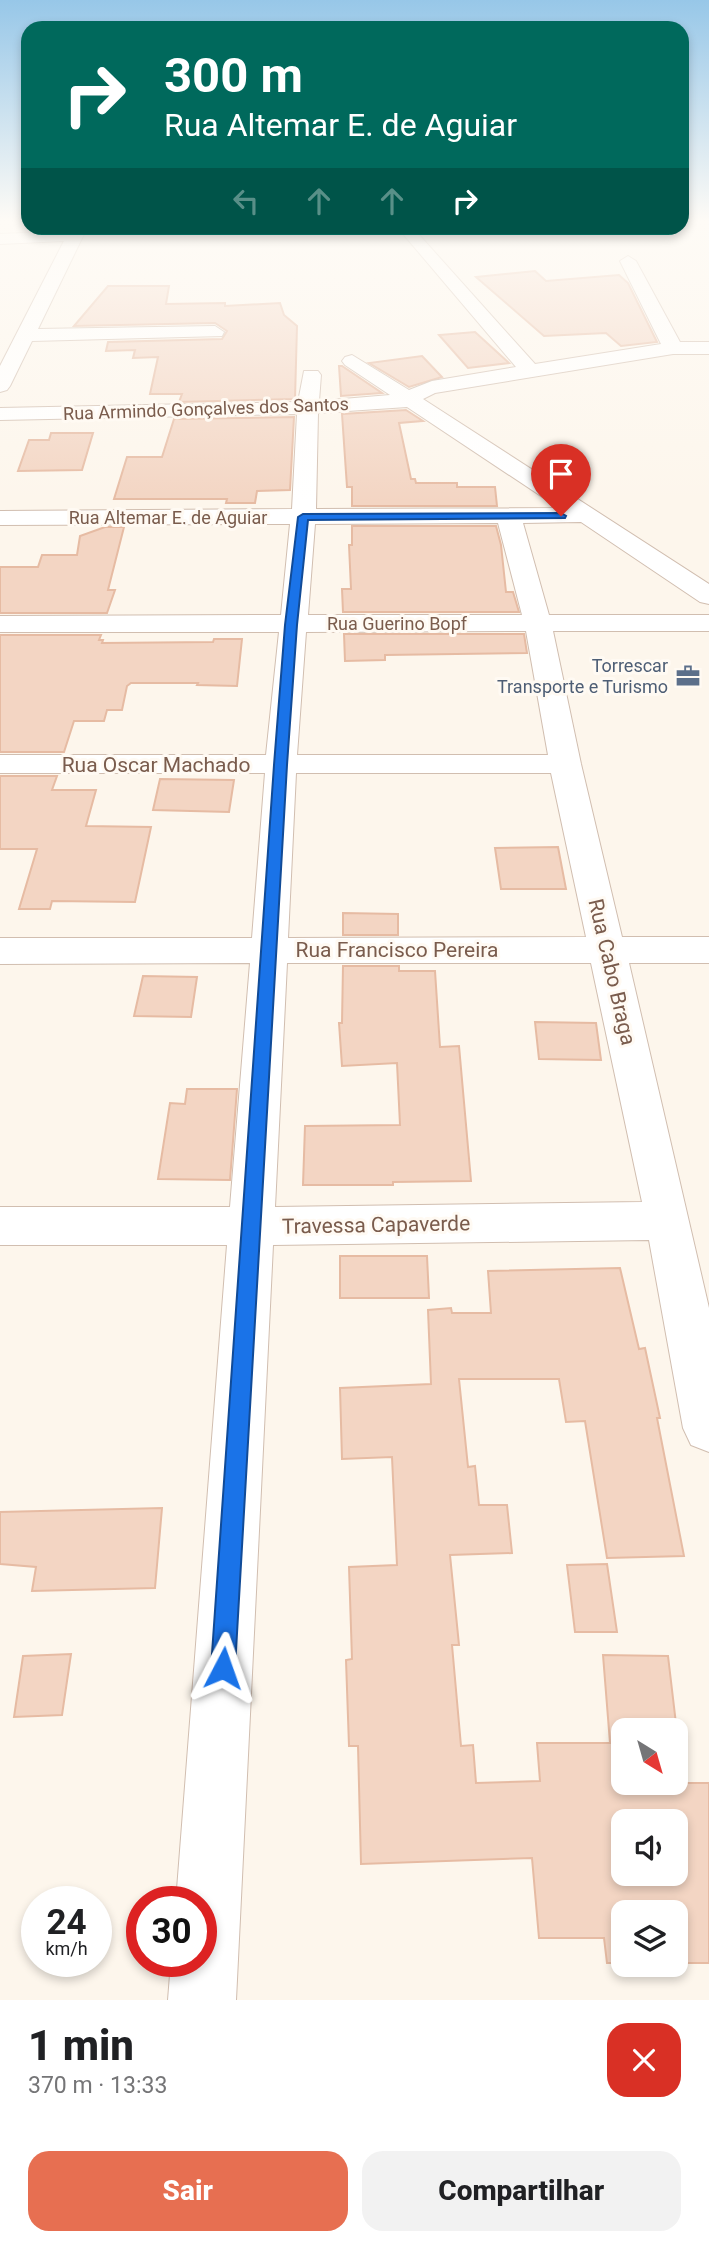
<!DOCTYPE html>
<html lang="pt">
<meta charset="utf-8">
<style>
body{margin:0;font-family:Roboto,sans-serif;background:#f2f2f2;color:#202124;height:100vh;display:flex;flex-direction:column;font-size:26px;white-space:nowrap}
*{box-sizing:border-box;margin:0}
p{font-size:23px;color:#757577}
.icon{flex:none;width:38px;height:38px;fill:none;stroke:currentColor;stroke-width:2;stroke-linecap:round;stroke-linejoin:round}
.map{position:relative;height:2000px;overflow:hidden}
.side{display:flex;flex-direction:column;background:#fff;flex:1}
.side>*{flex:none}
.guide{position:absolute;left:21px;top:21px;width:668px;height:214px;border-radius:21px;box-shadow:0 4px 10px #0003;background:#00695c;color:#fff;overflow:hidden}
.needle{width:46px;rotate:143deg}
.tools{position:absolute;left:611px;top:1718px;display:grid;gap:14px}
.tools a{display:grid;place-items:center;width:77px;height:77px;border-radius:14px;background:#fff;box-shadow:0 4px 10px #0003;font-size:35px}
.speed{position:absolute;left:21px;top:1886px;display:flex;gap:14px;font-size:35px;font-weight:700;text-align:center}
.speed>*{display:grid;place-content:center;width:91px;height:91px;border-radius:50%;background:#fff;box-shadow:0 4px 10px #0003;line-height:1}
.speed small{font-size:18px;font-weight:400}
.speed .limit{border:10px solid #d22;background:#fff;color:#111}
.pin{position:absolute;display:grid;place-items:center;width:60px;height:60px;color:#fff;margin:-72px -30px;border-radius:50% 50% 50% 0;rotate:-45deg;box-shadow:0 0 7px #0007}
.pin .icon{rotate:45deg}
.me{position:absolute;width:77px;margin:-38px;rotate:4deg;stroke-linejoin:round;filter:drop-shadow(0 0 5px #0008)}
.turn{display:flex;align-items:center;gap:24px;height:147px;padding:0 28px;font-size:32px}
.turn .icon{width:91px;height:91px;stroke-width:2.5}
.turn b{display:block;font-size:49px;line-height:60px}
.lanes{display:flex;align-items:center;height:66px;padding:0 28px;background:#0003;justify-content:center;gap:35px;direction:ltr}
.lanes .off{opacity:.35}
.round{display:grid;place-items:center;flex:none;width:74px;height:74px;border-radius:21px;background:#f2f2f2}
.headline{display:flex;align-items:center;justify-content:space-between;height:119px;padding:0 28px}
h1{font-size:42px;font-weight:800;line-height:52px}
.primary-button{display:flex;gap:14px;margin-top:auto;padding:14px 28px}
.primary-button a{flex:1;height:80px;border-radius:21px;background:#e76f51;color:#fff;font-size:28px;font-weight:800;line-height:80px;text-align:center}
.primary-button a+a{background:#f2f2f2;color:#202124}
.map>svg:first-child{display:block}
.building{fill:#f3d5c3;stroke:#e6bba3;stroke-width:2;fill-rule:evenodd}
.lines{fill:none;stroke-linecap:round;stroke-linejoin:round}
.minor-casing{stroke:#d1beb0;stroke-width:2}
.minor{fill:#fff;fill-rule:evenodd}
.route{fill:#1a73e8;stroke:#114b97;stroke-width:2}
.labels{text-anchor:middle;stroke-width:6;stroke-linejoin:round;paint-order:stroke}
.far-street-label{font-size:18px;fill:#7a5c4d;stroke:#fffaf3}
.far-service-label{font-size:18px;fill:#4e5e75;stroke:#fffaf3;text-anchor:end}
.street-label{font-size:21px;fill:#7a5c4d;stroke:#fffaf3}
</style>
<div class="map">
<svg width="709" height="2000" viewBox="0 0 709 2000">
<rect width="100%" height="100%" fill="#fdf6ec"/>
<g class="building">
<polygon points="535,271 546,281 619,275 628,283 657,342 621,346 606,333 544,336 476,277"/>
<polygon points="108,286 169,286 166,304 225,303 225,306 280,303 284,315 297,326 295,399 179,402 182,394 150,394 158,357 133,358 135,350 106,351 108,342 222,339 227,331 215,323 74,326"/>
<polygon points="475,332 509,363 468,368 439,335"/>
<polygon points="422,356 442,377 409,387 369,363"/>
<polygon points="339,366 342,366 382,393 341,396"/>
<polygon points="406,410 423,421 399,423 411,479 415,479 416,483 457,483 457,487 495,487 497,506 352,506 352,487 347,487 342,414"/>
<polygon points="294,417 290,490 257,491 255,503 226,503 227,499 114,499 127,457 162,457 174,419"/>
<polygon points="51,433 93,433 82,470 18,471 29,440 49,440"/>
<polygon points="352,526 496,526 501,545 506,592 513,592 519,612 343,612 342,589 351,589 349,545 352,545"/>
<polygon points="105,527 124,527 108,590 115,590 107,613 0,613 0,567 38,567 42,555 77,555 80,536"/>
<polygon points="344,634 524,634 527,653 385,655 385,660 345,661"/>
<polygon points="0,635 101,635 99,640 103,640 102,643 213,642 214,639 242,639 237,686 197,685 198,683 131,683 127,686 122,710 107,710 104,721 74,721 64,752 0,752"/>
<polygon points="0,776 57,776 52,790 96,790 86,826 151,827 135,902 52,901 50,909 19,909 37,849 0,849"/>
<polygon points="160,779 234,780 229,812 153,810"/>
<polygon points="558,847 566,889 501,889 495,848"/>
<polygon points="343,913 398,914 398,935 343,935"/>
<polygon points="343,966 399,966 399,971 435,971 440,1047 459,1046 471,1181 393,1182 393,1185 303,1185 305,1126 400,1125 397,1063 342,1066 339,1023 342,1023"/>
<polygon points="143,976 197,977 191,1017 134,1016"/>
<polygon points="535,1022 596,1023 601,1060 539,1059"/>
<polygon points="187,1089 237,1089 230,1180 158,1179 170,1103 185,1104"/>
<polygon points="340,1256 427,1256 429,1298 340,1298"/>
<path d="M620 1268 639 1349 645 1348 660 1418H657L684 1556 607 1558 585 1421 566 1422 559 1379H459L468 1467 475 1466 479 1505H507L512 1553 450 1555 459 1645H452L461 1746 473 1745 476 1783 540 1781 537 1743H610L603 1655 668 1656 683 1783H709V1963H676V1913H623V1963H607L604 1938H539L532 1858 361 1864 358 1746H349L346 1660 352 1659 349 1567 397 1565 392 1457 342 1459 340 1388 431 1384 428 1310 451 1308 452 1313H491L488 1271ZM623 1731H676V1783H623ZM623 1822H676V1874H623Z"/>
<polygon points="162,1508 155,1588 32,1591 36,1567 0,1564 0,1512"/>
<polygon points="607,1564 617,1632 575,1632 567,1565"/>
<polygon points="71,1654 62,1715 14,1717 23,1656"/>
</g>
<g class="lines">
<g class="minor-casing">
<g id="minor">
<polygon points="72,228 87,228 38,329 215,326 224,332 222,336 32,341 10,386 7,390 0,392 0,366 64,241 0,244 0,234 69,231"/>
<path d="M398 228H413L535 364 661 344 620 261 628 256 636 261 680 342H709V354H673L435 393 423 399 709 584V604L700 602 581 522 523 523 549 615H709V631H553L581 764 622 937H709V963H629L709 1308V1452L691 1445 683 1428 649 1240 273 1245 236 2000H168L171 1962H201V1902H176L227 1245H0V1207H230L250 963 0 964V938H252L265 773H0V755H266L279 632H0V616L281 615 290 524 0 525V511L292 509 297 414 0 420V408L298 402 304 371H318L321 375 319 401 390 395 345 365 342 361 345 357 352 355 409 390 432 381 516 367ZM407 407 559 508 316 509 318 413ZM498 523 522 615H308L315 524ZM526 631 548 755H297L306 632ZM296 773H551L586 937 288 938ZM287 963H591L642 1202 275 1207Z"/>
</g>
</g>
<use href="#minor" class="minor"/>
</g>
<linearGradient id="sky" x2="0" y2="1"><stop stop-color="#97c7e8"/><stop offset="0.44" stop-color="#fefbf6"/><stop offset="1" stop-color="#fefbf6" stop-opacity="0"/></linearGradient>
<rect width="709" height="502" fill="url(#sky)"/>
<polygon class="route" points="561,513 566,516 565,518 308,520 297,625 287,765 235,1668 232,1677 223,1681 215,1677 211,1668 274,765 285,625 298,517 303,514"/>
<defs>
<g id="office-bare" transform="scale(1.89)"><path d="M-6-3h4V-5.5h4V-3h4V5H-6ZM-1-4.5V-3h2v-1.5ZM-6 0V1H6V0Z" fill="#5c6f8a" stroke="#fffaf3" stroke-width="2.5" paint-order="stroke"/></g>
</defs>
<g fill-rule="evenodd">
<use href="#office-bare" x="688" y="676"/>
</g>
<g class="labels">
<g class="far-street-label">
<text transform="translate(206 409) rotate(-2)" y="6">Rua Armindo Gonçalves dos Santos</text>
<text x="168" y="524">Rua Altemar E. de Aguiar</text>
<text x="397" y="630">Rua Guerino Bopf</text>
</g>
<g class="far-service-label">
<text x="668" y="672">Torrescar<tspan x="668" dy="21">Transporte e Turismo</tspan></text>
</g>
<g class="street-label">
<text x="156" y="772">Rua Oscar Machado</text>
<text x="397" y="957">Rua Francisco Pereira</text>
<text transform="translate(612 972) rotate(77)" y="7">Rua Cabo Braga</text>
<text transform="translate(376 1225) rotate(-1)" y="7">Travessa Capaverde</text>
</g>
</g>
</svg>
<div class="tools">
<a><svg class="needle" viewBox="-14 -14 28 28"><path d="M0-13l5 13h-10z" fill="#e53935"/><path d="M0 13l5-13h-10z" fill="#757577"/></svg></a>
<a><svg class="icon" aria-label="sound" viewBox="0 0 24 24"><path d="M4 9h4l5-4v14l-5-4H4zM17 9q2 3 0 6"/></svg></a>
<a><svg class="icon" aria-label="layers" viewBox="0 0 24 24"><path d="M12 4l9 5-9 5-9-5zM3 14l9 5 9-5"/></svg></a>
</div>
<div class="speed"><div>24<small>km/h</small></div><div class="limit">30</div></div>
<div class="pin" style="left:561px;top:516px;background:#d93025"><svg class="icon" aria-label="arrive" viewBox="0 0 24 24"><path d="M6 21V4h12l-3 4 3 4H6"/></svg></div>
<svg class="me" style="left:223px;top:1668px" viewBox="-20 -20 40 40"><path d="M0-17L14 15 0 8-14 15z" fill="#1a73e8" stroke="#fff" stroke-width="4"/></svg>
<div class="guide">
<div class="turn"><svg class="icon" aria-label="right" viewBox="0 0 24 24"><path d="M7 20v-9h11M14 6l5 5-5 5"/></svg><div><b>300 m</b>Rua Altemar E. de Aguiar</div></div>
<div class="lanes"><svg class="icon off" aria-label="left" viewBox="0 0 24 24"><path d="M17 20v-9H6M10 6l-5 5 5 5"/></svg><svg class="icon off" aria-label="ahead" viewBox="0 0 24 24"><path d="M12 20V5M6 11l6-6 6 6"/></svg><svg class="icon off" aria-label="ahead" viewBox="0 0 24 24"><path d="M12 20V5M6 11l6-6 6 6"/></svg><svg class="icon" aria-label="right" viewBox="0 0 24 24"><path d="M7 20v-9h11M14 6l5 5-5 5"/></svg></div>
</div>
</div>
<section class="side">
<div class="headline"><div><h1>1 min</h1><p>370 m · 13:33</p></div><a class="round" style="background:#d93025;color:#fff"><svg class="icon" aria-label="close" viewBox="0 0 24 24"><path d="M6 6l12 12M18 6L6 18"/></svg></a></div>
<div class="primary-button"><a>Sair</a><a>Compartilhar</a></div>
</section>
